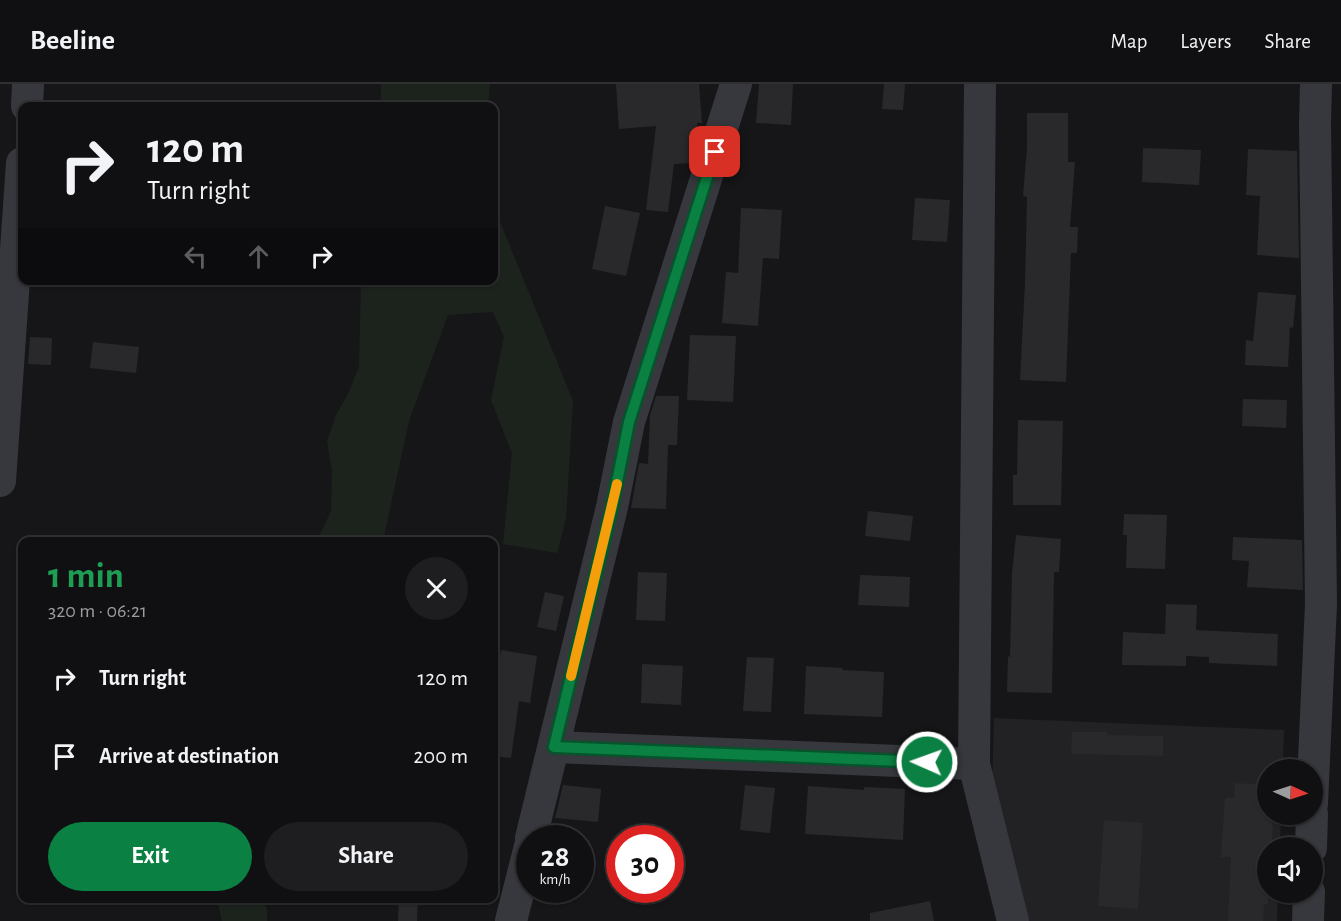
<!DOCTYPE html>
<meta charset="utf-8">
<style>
body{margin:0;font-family:"Alegreya Sans",sans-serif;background:#1e1e20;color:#f1f3f6;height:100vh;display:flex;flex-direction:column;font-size:22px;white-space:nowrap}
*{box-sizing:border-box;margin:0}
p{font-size:20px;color:#9c9d9f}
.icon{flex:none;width:33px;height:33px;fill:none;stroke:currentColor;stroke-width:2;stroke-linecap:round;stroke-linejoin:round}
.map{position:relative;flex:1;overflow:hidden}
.drawer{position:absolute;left:18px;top:453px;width:480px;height:366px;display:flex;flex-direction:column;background:#101012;border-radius:12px;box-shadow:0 2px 4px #0004,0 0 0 2px #303032}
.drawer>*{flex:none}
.hud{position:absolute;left:18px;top:18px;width:480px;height:183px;border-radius:12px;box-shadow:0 2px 4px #0004,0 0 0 2px #303032;background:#101012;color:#f1f3f6;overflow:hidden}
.needle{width:39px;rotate:93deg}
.tools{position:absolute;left:1257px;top:675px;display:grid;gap:12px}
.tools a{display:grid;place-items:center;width:66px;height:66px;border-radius:50%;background:#101012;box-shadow:0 2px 4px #0004,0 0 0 2px #303032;font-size:30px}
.speed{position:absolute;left:516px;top:741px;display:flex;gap:12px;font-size:30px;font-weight:700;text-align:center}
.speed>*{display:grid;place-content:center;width:78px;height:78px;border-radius:50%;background:#101012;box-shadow:0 2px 4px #0004,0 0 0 2px #303032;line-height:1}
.speed small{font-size:15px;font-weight:400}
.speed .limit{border:9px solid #d22;background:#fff;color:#111}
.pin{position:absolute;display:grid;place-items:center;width:51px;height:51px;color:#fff;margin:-26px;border-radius:12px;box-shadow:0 3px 9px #0006}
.me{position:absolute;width:66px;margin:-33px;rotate:272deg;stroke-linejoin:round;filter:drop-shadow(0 0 4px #0008)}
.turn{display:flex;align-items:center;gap:21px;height:126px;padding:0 30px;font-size:27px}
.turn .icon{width:78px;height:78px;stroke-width:2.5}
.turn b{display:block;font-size:42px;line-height:51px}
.lanes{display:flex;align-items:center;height:57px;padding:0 30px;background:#0003;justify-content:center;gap:30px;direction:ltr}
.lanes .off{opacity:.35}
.round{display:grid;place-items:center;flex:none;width:63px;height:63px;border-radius:32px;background:#1e1e20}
.headline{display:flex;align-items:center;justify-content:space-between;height:102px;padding:0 30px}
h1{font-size:36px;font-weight:700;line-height:45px;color:#1e9e55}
.primary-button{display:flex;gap:12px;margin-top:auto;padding:12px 30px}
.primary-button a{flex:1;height:69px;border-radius:36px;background:#0b8043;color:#fff;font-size:24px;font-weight:700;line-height:69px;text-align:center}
.primary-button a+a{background:#1e1e20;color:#f1f3f6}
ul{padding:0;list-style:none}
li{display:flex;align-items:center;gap:18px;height:78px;padding:0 30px}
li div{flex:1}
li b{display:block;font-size:22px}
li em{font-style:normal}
header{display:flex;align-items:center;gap:36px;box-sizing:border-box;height:84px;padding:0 30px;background:#101012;border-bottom:2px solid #303032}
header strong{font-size:28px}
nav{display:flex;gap:33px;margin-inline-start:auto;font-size:21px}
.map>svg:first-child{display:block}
.built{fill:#222225}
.green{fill:#1c231d}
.building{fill:#29292c}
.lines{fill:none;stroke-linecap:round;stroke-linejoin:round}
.minor{stroke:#37383d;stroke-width:32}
.route-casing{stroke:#07532c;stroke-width:15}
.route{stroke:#0b8043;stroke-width:10}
.slow{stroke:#f59e0b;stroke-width:10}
</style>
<header>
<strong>Beeline</strong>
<nav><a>Map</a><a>Layers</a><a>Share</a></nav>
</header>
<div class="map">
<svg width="1341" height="837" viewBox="0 0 1341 837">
<rect width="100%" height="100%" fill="#161618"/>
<polygon class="built" points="994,634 1284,646 1283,685 1268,686 1268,730 1281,731 1280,763 1268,764 1268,808 1278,809 1277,837 1027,837 992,705"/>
<g class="green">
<polygon points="381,0 490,0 488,22 381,22"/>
<polygon points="494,123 573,317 566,435 557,469 503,460 512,369 491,316 504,253 493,228 448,231 409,337 383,457 317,457 331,427 332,387 327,357 336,331 349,308 359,282 361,197 494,196"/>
<polygon points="217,815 263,815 267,826 267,837 222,837"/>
</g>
<g class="building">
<polygon points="616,0 699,0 702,39 697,39 698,59 692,79 674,80 668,128 646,126 656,42 619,45"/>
<polygon points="759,0 793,0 791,41 756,39"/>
<polygon points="884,0 905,0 903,26 882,25"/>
<polygon points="1027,29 1068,29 1068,78 1075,78 1070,143 1078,143 1077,169 1071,169 1066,298 1020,296 1025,198 1027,113 1023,112 1027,64"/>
<polygon points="1143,64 1201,66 1199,101 1142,98"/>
<polygon points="1248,65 1297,67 1299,174 1257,171 1260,112 1246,111"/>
<polygon points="915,114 950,116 947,158 912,156"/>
<polygon points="605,122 640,129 626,192 592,185"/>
<polygon points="741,124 782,126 779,175 763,174 758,242 722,239 726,188 738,189"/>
<polygon points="1258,208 1296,211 1293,244 1290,243 1288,283 1245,281 1246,256 1253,257"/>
<polygon points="690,251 736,252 733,318 687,316"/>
<polygon points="30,253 52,254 51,281 28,280"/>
<polygon points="93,258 139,263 136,289 90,284"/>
<polygon points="656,312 679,312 677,361 668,361 666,425 631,424 639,379 648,380 650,331"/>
<polygon points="1243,315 1287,316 1286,344 1242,342"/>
<polygon points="1018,336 1063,337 1061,421 1013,421 1013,391 1017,391"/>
<polygon points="868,427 913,432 910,457 865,452"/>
<polygon points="1124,430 1167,431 1165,485 1126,484 1127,451 1123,451"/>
<polygon points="1016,451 1061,455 1059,488 1054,488 1052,609 1007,608 1008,572 1010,573 1012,490"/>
<polygon points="1233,453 1302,456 1303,506 1247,503 1249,477 1232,476"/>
<polygon points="638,488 667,489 665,537 636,536"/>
<polygon points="860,491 910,493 909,523 858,521"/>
<polygon points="545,508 564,512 556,547 537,543"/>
<polygon points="1166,520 1197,521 1196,546 1278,550 1277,582 1209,579 1209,573 1186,572 1186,582 1122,581 1123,548 1165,550"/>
<polygon points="501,566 537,572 530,619 519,617 511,674 494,672 494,608"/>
<polygon points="747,573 774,574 771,628 743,627"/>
<polygon points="642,580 683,582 681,621 641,619"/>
<polygon points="806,582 843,584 842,586 884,588 882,633 804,630"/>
<polygon points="1072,648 1107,648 1107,651 1163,652 1163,672 1071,670"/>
<polygon points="1235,699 1268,701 1268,730 1273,730 1272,764 1268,764 1268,820 1264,820 1263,837 1228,837 1231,773 1221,773 1225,714 1234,714"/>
<polygon points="563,701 601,705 598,738 555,734"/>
<polygon points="745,701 775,704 770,749 740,746"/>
<polygon points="808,702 864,706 864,703 905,705 903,756 805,750"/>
<polygon points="1104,736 1143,739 1138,825 1098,822"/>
<polygon points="399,814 418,814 417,837 398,837"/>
<polygon points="930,817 934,837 870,837 870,829"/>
</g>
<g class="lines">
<g class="minor">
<polyline points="980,0 974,680 1013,837"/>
<polyline points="27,22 28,0"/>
<polyline points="0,397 22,79"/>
<polyline points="554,663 974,680"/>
<polyline points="1312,720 1321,520 1315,39 1316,0"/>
<polyline points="531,754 612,423 629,338 736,0"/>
<polyline points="1311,764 1312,730"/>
<polyline points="511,837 530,762"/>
<polyline points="1308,837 1309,808"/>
</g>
</g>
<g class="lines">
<g class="route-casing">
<polyline id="route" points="715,68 629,338 612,423 554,663 927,678"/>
</g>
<use href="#route" class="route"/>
<polyline class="slow" points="571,592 617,400"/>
</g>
</svg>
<div class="tools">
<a><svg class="needle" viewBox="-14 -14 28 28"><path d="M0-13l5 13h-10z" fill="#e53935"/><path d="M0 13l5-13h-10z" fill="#9c9d9f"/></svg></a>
<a><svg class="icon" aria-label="sound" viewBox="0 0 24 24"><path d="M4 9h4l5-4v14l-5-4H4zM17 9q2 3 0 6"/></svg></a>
</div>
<div class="speed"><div>28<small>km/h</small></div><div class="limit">30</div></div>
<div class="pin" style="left:715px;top:68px;background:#d93025"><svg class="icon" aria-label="arrive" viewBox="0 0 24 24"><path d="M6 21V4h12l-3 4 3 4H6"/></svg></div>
<svg class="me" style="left:927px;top:678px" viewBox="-20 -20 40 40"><circle r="17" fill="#0b8043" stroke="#fff" stroke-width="3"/><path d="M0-11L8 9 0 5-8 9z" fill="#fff"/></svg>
<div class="hud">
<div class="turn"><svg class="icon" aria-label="right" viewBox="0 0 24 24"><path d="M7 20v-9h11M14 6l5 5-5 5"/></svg><div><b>120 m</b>Turn right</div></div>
<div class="lanes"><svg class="icon off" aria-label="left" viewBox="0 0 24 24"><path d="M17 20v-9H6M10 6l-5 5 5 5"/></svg><svg class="icon off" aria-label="ahead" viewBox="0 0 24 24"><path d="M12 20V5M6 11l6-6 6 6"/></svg><svg class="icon" aria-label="right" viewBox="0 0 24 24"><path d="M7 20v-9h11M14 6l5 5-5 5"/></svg></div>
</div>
<section class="drawer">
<div class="headline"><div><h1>1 min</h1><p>320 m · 06:21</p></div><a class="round"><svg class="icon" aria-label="close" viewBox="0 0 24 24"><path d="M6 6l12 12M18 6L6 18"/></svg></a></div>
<ul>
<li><svg class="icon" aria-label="right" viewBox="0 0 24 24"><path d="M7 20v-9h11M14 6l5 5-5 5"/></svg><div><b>Turn right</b></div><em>120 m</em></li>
<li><svg class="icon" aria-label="arrive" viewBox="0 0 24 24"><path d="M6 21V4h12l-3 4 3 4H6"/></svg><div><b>Arrive at destination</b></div><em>200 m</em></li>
</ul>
<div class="primary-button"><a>Exit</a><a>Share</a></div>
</section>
</div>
